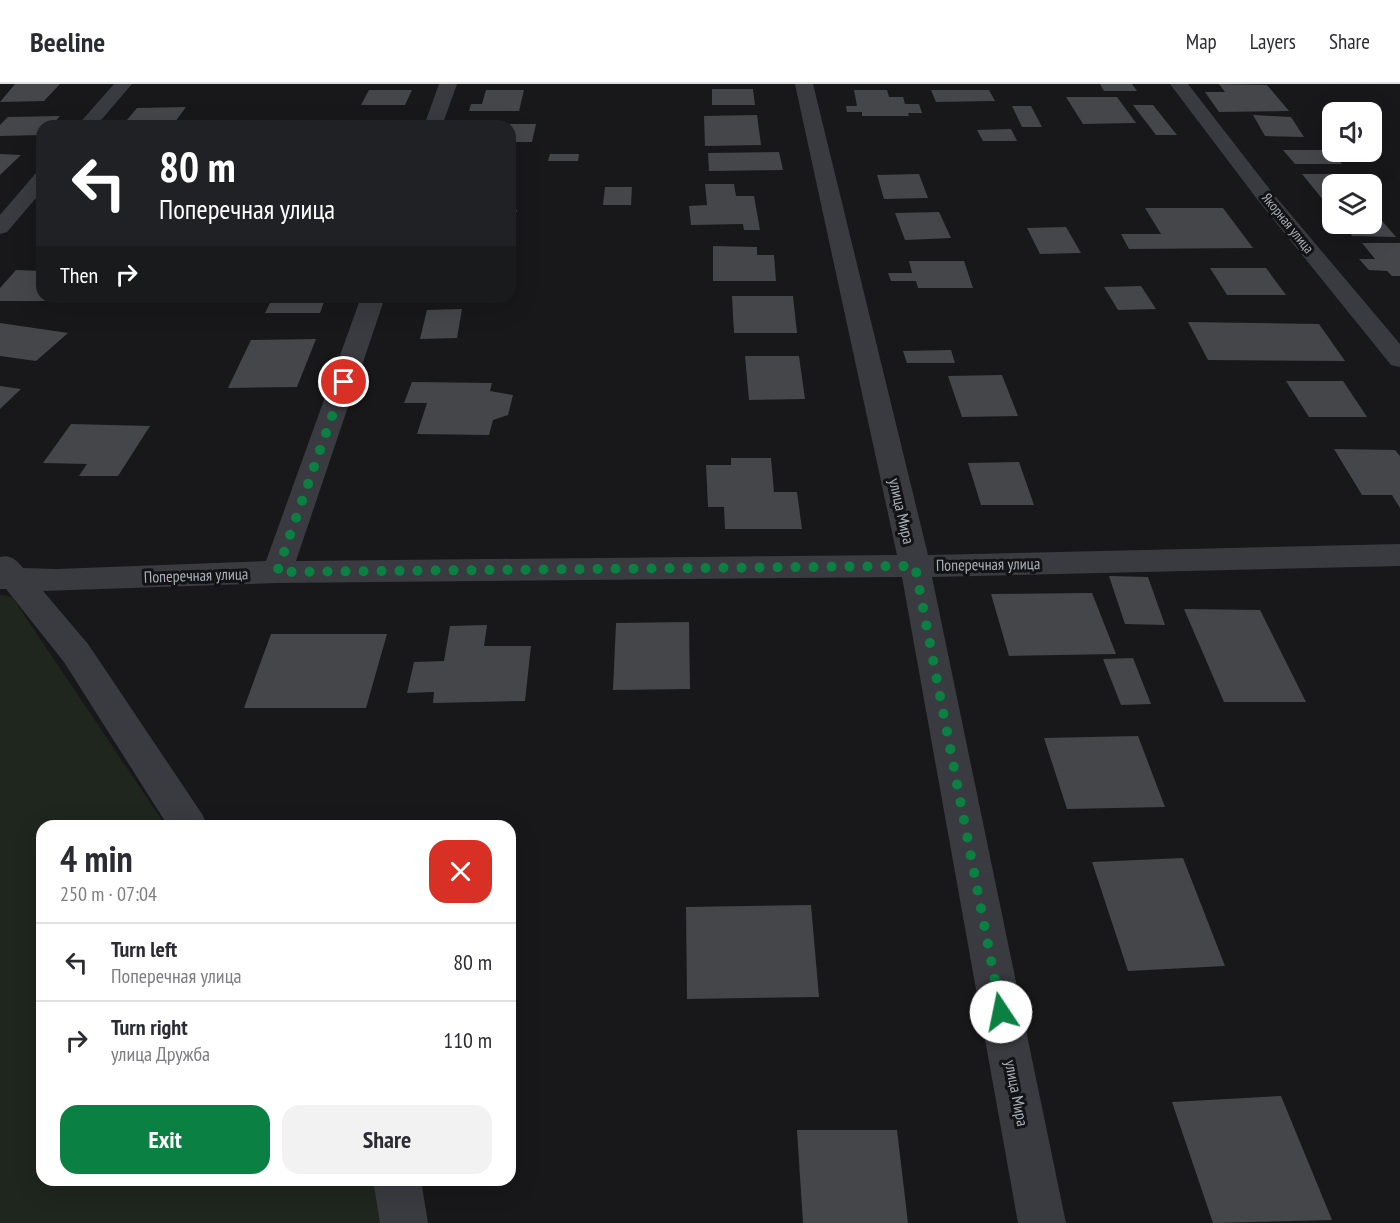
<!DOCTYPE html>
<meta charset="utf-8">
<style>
body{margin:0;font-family:"PT Sans Narrow",sans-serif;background:#f2f2f3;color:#2b2b33;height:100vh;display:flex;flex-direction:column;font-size:22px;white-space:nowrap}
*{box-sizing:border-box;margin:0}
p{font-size:20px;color:#7c7c81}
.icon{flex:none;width:33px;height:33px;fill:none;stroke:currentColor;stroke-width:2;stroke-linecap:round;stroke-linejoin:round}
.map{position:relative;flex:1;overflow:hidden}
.drawer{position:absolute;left:36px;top:736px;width:480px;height:366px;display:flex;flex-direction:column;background:#fff;border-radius:18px;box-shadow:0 6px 24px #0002}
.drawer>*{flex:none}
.hud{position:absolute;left:36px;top:36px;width:480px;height:183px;border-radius:18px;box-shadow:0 6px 24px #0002;background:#202124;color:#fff;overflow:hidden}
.buttons{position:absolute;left:1322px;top:18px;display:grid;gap:12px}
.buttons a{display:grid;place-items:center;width:60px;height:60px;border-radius:12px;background:#fff;box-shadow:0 6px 24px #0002;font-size:30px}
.pin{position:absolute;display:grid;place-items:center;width:51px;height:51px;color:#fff;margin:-26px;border:3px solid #fff;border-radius:50%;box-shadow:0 2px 6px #0007}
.me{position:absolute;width:66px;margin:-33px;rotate:349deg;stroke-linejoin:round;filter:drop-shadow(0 0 4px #0008)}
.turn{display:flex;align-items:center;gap:21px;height:126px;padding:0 24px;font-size:27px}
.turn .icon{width:78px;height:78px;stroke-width:2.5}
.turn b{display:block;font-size:42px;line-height:51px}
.then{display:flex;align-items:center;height:57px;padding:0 24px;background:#0003;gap:12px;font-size:22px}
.round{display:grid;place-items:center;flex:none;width:63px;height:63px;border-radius:18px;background:#f2f2f3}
.head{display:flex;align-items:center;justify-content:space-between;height:102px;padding:0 24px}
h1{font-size:36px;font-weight:700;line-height:45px}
.action{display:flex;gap:12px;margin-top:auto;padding:12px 24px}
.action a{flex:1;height:69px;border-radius:18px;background:#0b8043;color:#fff;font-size:24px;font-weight:700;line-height:69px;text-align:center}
.action a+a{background:#f2f2f3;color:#2b2b33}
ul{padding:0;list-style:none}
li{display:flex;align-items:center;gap:18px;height:78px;padding:0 24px;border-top:2px solid #e1e1e2}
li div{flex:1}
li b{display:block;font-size:22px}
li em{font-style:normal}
header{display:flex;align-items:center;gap:36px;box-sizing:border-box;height:84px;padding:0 30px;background:#fff;border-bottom:2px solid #e1e1e2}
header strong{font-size:28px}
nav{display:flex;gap:33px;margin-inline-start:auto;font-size:21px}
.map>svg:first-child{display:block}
.green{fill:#1e261e}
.building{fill:#44464a}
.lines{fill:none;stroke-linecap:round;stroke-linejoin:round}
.street{fill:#393b40;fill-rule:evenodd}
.route{stroke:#0b8043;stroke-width:10;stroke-dasharray:0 18}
.labels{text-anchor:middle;stroke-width:6;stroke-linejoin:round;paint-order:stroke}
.far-street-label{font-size:14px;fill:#aab1ba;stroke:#131315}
.street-label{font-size:16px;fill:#aab1ba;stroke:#131315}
</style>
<header>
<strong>Beeline</strong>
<nav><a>Map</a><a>Layers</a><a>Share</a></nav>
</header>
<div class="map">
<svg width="1400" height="1139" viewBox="0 0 1400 1139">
<rect width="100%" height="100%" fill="#18181a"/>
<polygon class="green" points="0,511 12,513 166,742 42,742 42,1096 384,1097 388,1139 0,1139"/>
<g class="building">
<polygon points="15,0 60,0 44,17 0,18"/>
<polygon points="1100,0 1132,0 1137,7 1104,7"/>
<polygon points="1219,0 1267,1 1289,27 1219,28 1205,8 1225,8"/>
<polygon points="712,5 753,5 755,21 712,21"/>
<polygon points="369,6 412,6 405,21 361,21"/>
<polygon points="486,6 524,6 519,27 469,27 471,20 482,20"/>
<polygon points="854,6 887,6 889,13 903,13 905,20 919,20 922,29 908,29 909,32 862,32 862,28 847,28 846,22 857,22"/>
<polygon points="931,6 989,6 995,17 936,18"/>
<polygon points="1066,13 1117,13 1136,39 1083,40"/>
<polygon points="1133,21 1153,21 1177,51 1156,51"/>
<polygon points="1012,22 1031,22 1042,43 1022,43"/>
<polygon points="186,23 172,42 122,42 137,24"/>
<polygon points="757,31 761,61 705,62 704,32"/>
<polygon points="1253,31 1291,33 1304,53 1265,52"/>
<polygon points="60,32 51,42 42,42 42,51 0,52 0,41 8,33"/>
<polygon points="383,39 413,39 412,42 382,42"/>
<polygon points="510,40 536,40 532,58 510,58"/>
<polygon points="1011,45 1017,57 983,57 977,46"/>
<polygon points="1283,66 1329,66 1342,80 1295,80"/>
<polygon points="779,68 783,86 709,87 708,69"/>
<polygon points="0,70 21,71 0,91"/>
<polygon points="550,70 579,70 578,77 548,77"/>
<polygon points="919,90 928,114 884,115 877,91"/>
<polygon points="1302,90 1342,90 1351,100 1332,100 1332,117 1324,117"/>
<polygon points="705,100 734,100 736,112 754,112 760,146 744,146 743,140 691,141 689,122 707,121"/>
<polygon points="605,103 632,103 631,121 603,121"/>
<polygon points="1145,124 1223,124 1253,164 1129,165 1121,150 1161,150"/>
<polygon points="510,126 517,126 510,146"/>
<polygon points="939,128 951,154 905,156 895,129"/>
<polygon points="1371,131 1377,131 1396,153 1352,152 1342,140 1371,140"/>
<polygon points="1066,143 1081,169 1040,170 1027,144"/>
<polygon points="1362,159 1400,159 1400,192 1392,192 1387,187 1369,186 1359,175 1375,175"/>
<polygon points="713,162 757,163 757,171 774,171 776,197 713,197"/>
<polygon points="909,177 964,177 973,204 918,204 916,197 891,197 888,189 912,189"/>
<polygon points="1210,184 1266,184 1286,211 1227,211"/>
<polygon points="16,186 42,187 42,213 55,213 52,217 0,217 0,204"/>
<polygon points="1141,202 1156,225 1118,226 1104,203"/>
<polygon points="732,212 793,212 797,249 734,249"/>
<polygon points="273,213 326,213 320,229 265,229"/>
<polygon points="462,225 457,254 420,255 427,226"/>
<polygon points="1188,238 1319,240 1345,277 1208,276"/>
<polygon points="0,239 68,249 36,277 0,272"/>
<polygon points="316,255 297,303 228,304 251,256"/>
<polygon points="951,266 955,279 907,279 903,267"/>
<polygon points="745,272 799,272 805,315 749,316"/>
<polygon points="1002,291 1018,332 962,333 948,292"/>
<polygon points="1286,297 1343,297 1367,333 1309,333"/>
<polygon points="412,298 492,299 490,307 513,311 508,331 493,336 489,351 417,350 427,319 404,319"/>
<polygon points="0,302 21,305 0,325"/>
<polygon points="71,340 150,342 118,392 79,392 87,380 43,379"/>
<polygon points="1334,365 1395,366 1400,372 1400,424 1392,411 1362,411"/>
<polygon points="731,374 771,374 774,408 797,408 802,445 725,445 724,423 708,423 706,381 731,381"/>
<polygon points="1019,378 1034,421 981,421 968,379"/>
<polygon points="1109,492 1148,493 1165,541 1125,540"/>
<polygon points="1092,509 1116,570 1009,572 991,510"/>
<polygon points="1184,525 1260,526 1306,618 1224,618"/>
<polygon points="689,538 690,605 613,606 616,539"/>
<polygon points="487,541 484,562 531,562 525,617 433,619 434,608 407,609 414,578 444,577 450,542"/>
<polygon points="271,550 387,550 366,624 244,624"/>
<polygon points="1133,574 1151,620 1121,621 1103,575"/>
<polygon points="1138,652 1165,723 1067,725 1044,654"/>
<polygon points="1183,774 1225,882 1128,887 1092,778"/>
<polygon points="811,821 819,913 687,915 686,823"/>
<polygon points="1281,1012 1332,1136 1213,1139 1172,1018"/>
<polygon points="797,1046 897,1046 908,1139 803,1139"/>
</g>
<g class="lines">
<g class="street">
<polygon points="114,0 132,0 96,42 77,42"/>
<polygon points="439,0 457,0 442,42 424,42"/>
<path d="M795 0H813L928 471 1400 460V482L932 493 1066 1139H1018L902 493 277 499 43 507 88 560 202 730 208 742H168L64 578 6 505H0V473C10 470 17 476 23 484L56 485 266 477 361 213H385L296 477 897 471Z"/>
<polygon points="1170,0 1188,0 1271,107 1400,260 1400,283 1391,281 1257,115"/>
<polygon points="42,88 42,107 7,148 0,150 0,131 35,90"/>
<polygon points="373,1096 421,1096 428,1139 380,1139"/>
</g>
</g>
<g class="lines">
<polyline class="route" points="344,298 277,488 915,482 1001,928"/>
</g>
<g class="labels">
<g class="far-street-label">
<text transform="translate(1288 139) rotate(51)" y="5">Якорная улица</text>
</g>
<g class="street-label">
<text transform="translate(902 427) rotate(77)" y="6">улица Мира</text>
<text transform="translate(988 480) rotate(-1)" y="6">Поперечная улица</text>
<text transform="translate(196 491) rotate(-2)" y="6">Поперечная улица</text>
<text transform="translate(1017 1009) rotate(79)" y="6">улица Мира</text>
</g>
</g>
</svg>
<div class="buttons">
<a><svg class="icon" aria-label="sound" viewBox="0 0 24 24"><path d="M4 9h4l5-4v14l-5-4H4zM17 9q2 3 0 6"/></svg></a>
<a><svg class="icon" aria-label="layers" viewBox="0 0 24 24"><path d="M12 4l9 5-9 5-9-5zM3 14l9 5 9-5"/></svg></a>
</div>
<div class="pin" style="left:344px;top:298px;background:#d93025"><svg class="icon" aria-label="arrive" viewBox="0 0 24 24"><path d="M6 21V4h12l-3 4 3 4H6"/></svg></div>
<svg class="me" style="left:1001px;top:928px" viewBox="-20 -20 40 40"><circle r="19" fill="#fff"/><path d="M0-13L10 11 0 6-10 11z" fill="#0b8043"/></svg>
<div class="hud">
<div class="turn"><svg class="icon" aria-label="left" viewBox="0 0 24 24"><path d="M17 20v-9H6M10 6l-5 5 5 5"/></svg><div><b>80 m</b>Поперечная улица</div></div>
<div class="then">Then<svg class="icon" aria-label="right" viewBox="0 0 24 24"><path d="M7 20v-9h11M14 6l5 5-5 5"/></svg></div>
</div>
<section class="drawer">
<div class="head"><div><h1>4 min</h1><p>250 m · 07:04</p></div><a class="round" style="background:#d93025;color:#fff"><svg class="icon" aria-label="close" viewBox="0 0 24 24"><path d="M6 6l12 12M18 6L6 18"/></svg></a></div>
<ul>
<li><svg class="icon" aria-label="left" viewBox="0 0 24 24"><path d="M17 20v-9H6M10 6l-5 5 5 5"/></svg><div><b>Turn left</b><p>Поперечная улица</p></div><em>80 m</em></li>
<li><svg class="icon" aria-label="right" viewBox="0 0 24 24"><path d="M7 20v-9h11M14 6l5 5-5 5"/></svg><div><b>Turn right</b><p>улица Дружба</p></div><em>110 m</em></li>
</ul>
<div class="action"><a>Exit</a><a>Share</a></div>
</section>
</div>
